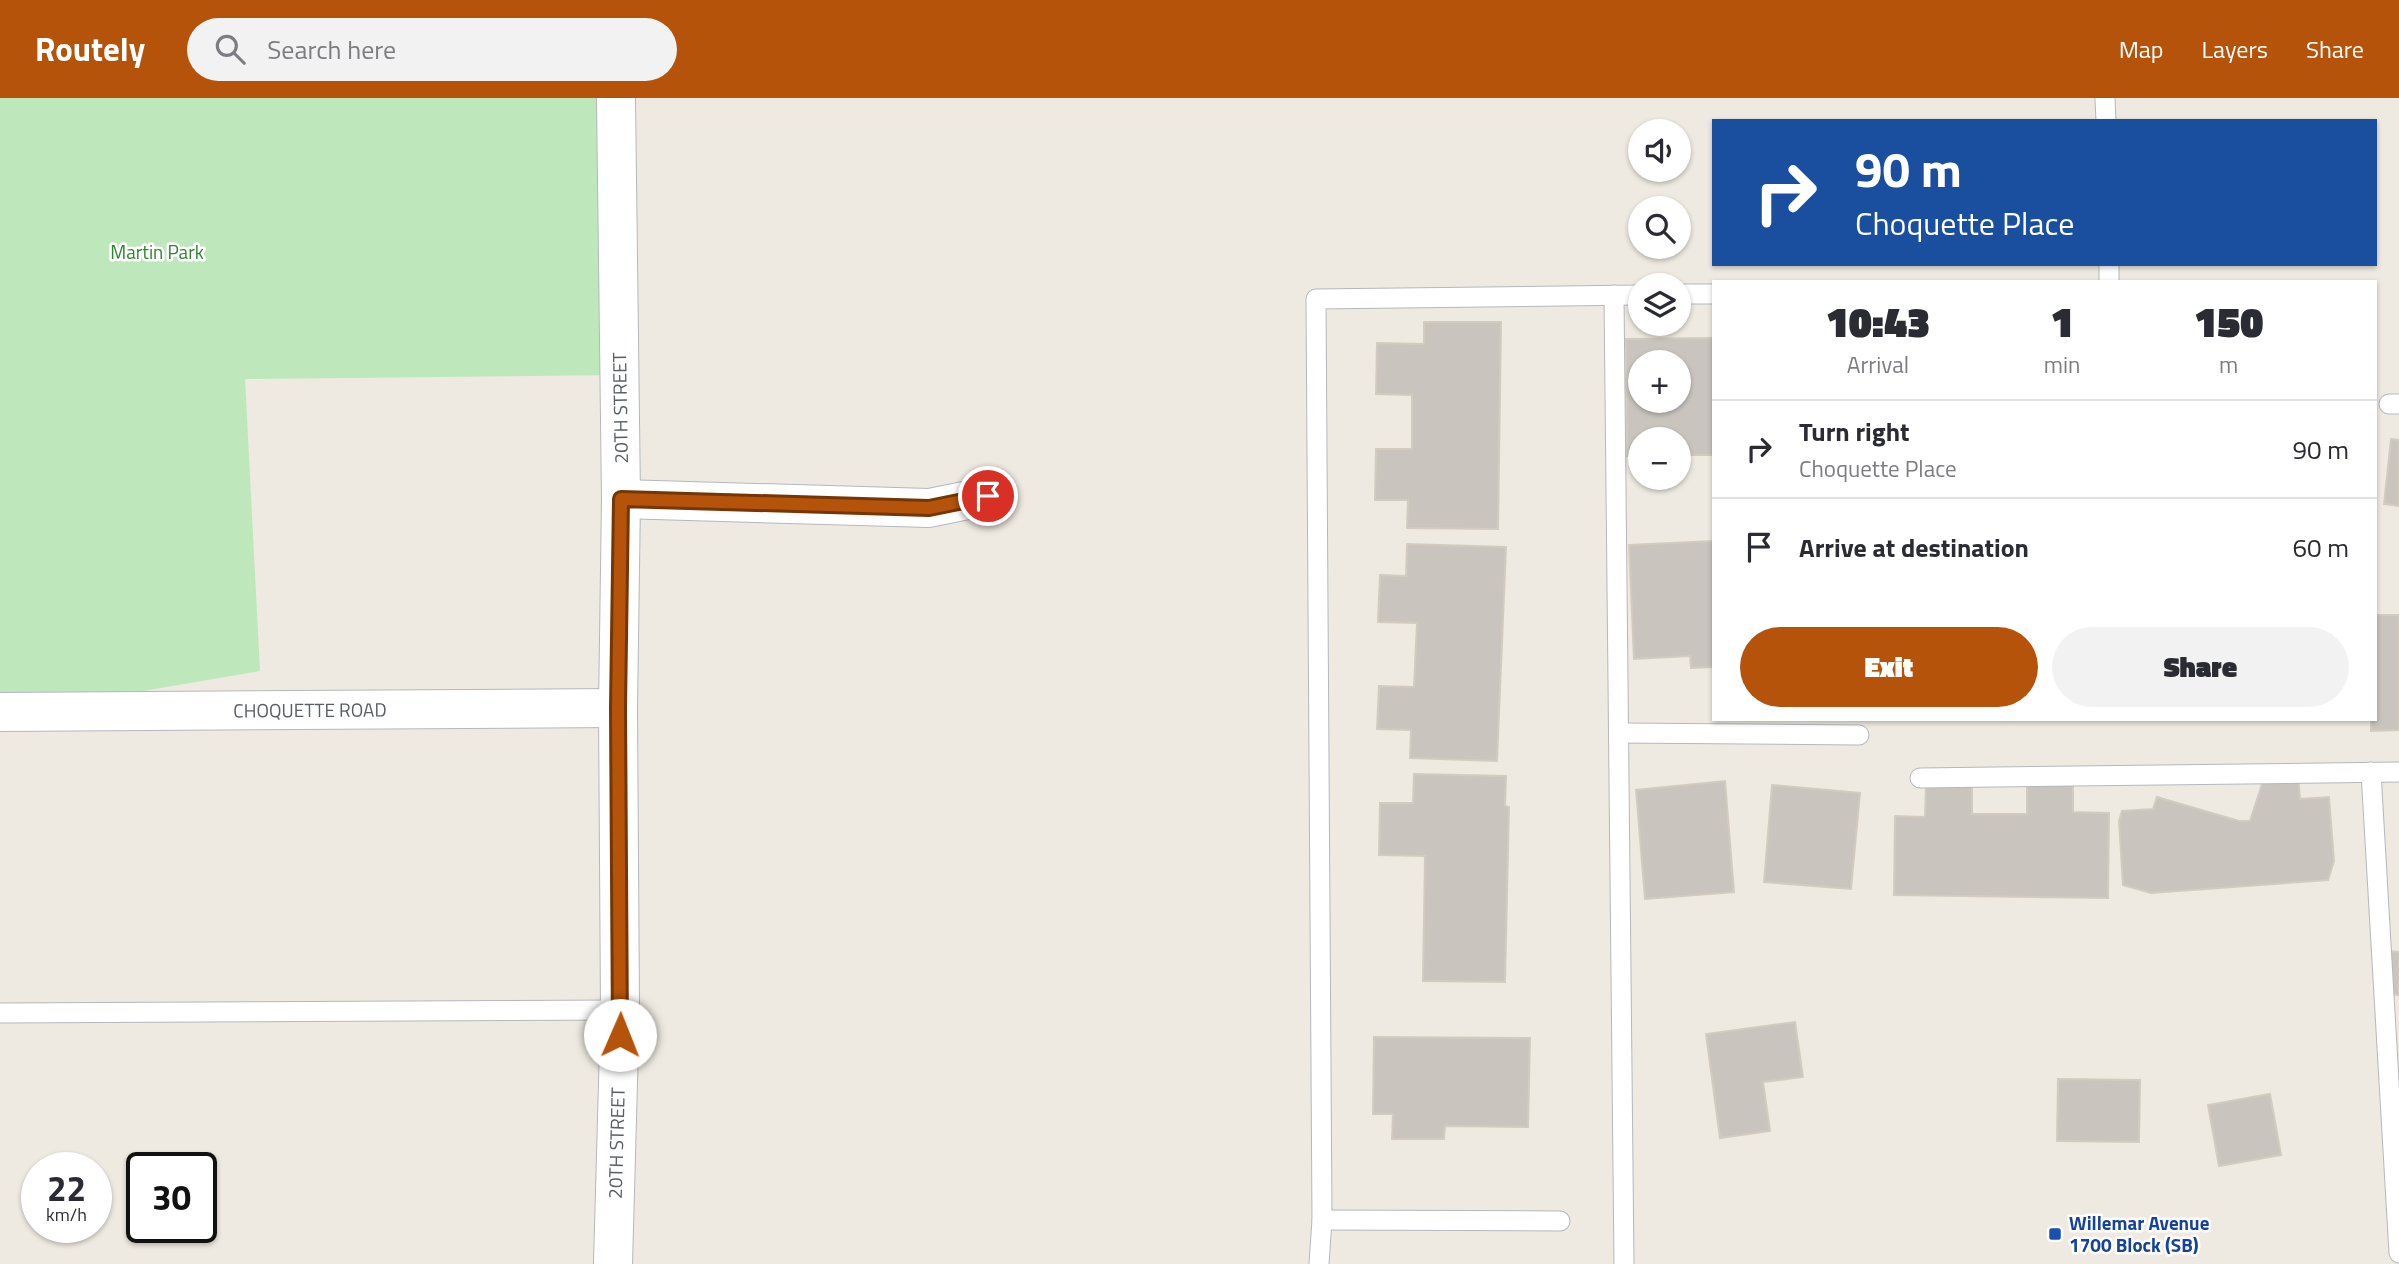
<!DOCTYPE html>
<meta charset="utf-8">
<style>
body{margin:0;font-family:"Titillium Web",sans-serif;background:#f2f2f3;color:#2b2b33;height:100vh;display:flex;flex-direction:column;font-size:26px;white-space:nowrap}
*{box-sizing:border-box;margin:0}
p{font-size:23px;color:#7c7c81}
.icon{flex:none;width:38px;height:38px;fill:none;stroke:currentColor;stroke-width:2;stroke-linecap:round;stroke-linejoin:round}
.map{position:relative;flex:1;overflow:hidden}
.sheet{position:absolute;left:1712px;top:182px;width:665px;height:441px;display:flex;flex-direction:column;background:#fff;border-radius:0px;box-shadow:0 2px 5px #0004}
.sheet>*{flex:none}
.top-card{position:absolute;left:1712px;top:21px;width:665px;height:147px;border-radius:0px;box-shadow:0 2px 5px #0004;background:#1a4fa0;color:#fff;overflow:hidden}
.controls{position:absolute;left:1628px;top:21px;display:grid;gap:14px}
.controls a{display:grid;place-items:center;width:63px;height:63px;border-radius:50%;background:#fff;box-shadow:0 2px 5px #0004;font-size:35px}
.speed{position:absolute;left:21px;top:1054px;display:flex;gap:14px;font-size:35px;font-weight:700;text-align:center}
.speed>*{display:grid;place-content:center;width:91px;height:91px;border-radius:50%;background:#fff;box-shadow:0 2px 5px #0004;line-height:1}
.speed small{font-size:18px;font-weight:400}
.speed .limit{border:4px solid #111;border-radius:10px;background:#fff;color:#111}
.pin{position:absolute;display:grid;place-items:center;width:60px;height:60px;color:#fff;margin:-30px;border:4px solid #fff;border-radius:50%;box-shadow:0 2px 7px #0007}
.me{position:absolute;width:77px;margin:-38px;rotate:1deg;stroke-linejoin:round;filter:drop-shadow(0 0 5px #0008)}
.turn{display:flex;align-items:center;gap:24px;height:147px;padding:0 28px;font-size:32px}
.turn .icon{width:91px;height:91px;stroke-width:2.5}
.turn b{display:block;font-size:49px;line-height:60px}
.eta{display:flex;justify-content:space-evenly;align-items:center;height:119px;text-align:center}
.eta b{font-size:42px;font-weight:800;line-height:49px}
.cta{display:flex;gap:14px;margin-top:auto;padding:14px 28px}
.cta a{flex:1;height:80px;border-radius:42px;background:#b45309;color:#fff;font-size:28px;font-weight:800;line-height:80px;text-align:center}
.cta a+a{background:#f2f2f3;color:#2b2b33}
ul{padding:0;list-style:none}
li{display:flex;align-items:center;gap:21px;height:98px;padding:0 28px;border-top:2px solid #e1e1e2}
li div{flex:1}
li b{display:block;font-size:26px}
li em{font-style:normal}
header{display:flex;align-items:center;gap:42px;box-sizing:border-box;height:98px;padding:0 35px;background:#b45309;color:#fff}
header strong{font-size:33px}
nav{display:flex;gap:38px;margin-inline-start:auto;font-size:24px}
.search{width:490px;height:63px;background:#f2f2f3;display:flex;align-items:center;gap:18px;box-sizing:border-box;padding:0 24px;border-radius:38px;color:#7c7c81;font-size:26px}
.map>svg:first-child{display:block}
.green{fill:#bfe7bc}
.building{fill:#c9c5be;stroke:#d3cbbf;stroke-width:2;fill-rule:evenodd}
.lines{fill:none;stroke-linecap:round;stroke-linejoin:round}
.service-casing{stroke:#b4b8bd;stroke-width:21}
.minor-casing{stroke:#b4b8bd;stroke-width:40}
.service{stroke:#fff;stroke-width:19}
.minor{stroke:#fff;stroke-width:38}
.route-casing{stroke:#753606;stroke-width:18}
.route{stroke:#b45309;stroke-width:12}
.transit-dot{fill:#1a4fb4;stroke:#fff;stroke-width:2.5}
.labels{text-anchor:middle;stroke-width:5;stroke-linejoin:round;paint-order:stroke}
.park-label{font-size:19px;fill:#31852f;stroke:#fff}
.street-label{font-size:19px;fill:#5a5f63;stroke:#fff}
.transit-label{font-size:19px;font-weight:bold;fill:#164399;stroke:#fff;text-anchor:start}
</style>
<header>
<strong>Routely</strong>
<div class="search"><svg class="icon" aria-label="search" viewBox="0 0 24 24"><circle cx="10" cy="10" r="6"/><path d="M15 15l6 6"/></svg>Search here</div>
<nav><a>Map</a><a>Layers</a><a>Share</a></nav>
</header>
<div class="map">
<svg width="2399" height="1166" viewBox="0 0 2399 1166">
<rect width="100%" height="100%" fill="#eeeae1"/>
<polygon class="green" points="0,0 616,0 620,277 245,281 260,573 26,613 0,614"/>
<g class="building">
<polygon points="1424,224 1501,224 1498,431 1407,430 1408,402 1375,402 1376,351 1412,351 1412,297 1376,296 1377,245 1424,246"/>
<path d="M1713 240V357H1678V341H1640V358H1627L1626 241ZM1640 264H1678V303H1640Z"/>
<polygon points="2391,341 2399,342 2399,408 2384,406"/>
<polygon points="1713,443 1713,569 1691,570 1690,558 1634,561 1629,447"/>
<polygon points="1407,446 1506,449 1497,663 1410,660 1411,632 1377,631 1379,588 1414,589 1417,525 1378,524 1380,477 1406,478"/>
<polygon points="2375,517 2399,517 2399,632 2371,633 2371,621 2375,621"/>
<polygon points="1414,676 1506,678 1505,708 1509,709 1505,884 1423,883 1425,758 1379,757 1380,705 1413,705"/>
<polygon points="2298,677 2300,701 2329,699 2334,763 2328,782 2151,795 2123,787 2119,723 2122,713 2153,711 2157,699 2239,723 2250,723 2264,680"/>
<polygon points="1725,683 1734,794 1645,801 1636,692"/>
<polygon points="1926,686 1972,687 1972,716 2027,716 2027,687 2073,687 2073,714 2109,715 2108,800 1894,797 1895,718 1925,719"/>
<polygon points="1772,687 1860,695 1851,791 1764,784"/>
<polygon points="2390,853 2399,854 2399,897 2387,896"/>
<polygon points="1795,924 1803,979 1763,984 1770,1033 1720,1040 1706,936"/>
<polygon points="1374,939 1530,940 1528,1029 1445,1028 1444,1041 1392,1041 1393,1016 1373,1016"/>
<polygon points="2058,981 2140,982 2139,1044 2057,1043"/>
<polygon points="2270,996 2281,1057 2219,1068 2208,1007"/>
</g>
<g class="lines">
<g class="service-casing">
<g id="service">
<polyline points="2105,0 2106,23"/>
<polyline points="2109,166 2109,184"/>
<polyline points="1678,196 1713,196"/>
<polyline points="1614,197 1624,1166"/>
<polyline points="2389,306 2399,306"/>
<polyline points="1620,635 1859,637"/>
<polyline points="2371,674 2399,1155"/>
<polyline points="1920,680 2399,674"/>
<polyline points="0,915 620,912"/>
<polyline points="1322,1122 1560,1123"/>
<polyline points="1319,1166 1322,1122 1316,201 1640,197"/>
</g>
</g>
<g class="minor-casing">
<g id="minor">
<polyline points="621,401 929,410 988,398"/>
<path id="s1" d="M0 614 618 610"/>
<path id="s2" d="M613 1166 620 912 618 610 621 401 616 0"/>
</g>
</g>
<use href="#service" class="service"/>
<use href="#minor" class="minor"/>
</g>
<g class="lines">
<g class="route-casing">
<polyline id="route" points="620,937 618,610 621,401 929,410 988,398"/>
</g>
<use href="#route" class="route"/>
</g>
<rect class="transit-dot" x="2048" y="1129" width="14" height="14" rx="3.5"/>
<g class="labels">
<g class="park-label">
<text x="157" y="161">Martin Park</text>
</g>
<g class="street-label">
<text transform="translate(620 310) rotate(-91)" y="7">20TH STREET</text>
<text dy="7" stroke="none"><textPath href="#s1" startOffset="310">CHOQUETTE ROAD</textPath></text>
<text dy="7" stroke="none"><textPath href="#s2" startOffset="121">20TH STREET</textPath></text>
</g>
<g class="transit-label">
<text x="2069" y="1132">Willemar Avenue<tspan x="2069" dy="22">1700 Block (SB)</tspan></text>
</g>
</g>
</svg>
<div class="controls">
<a><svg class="icon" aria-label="sound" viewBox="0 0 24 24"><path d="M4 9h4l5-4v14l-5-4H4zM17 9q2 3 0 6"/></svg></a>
<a><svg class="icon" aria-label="search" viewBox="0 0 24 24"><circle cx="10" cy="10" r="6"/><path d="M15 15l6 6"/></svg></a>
<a><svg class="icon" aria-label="layers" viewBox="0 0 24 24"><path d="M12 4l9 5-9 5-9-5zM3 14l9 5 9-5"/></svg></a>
<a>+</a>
<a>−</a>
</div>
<div class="speed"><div>22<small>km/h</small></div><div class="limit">30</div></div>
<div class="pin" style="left:988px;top:398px;background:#d93025"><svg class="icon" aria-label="arrive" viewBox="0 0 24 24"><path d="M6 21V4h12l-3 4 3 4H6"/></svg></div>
<svg class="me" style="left:620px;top:937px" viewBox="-20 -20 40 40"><circle r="19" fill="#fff"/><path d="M0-13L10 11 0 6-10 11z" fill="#b45309"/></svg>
<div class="top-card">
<div class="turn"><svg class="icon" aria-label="right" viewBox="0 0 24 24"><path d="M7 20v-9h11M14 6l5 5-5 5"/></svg><div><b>90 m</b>Choquette Place</div></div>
</div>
<section class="sheet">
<div class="eta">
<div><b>10:43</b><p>Arrival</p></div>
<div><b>1</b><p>min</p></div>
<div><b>150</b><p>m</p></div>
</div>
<ul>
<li><svg class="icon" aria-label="right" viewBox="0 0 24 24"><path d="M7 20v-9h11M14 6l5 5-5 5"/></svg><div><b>Turn right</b><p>Choquette Place</p></div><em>90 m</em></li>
<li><svg class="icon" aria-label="arrive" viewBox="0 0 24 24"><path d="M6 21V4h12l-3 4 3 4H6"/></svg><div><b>Arrive at destination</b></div><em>60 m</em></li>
</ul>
<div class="cta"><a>Exit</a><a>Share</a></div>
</section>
</div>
